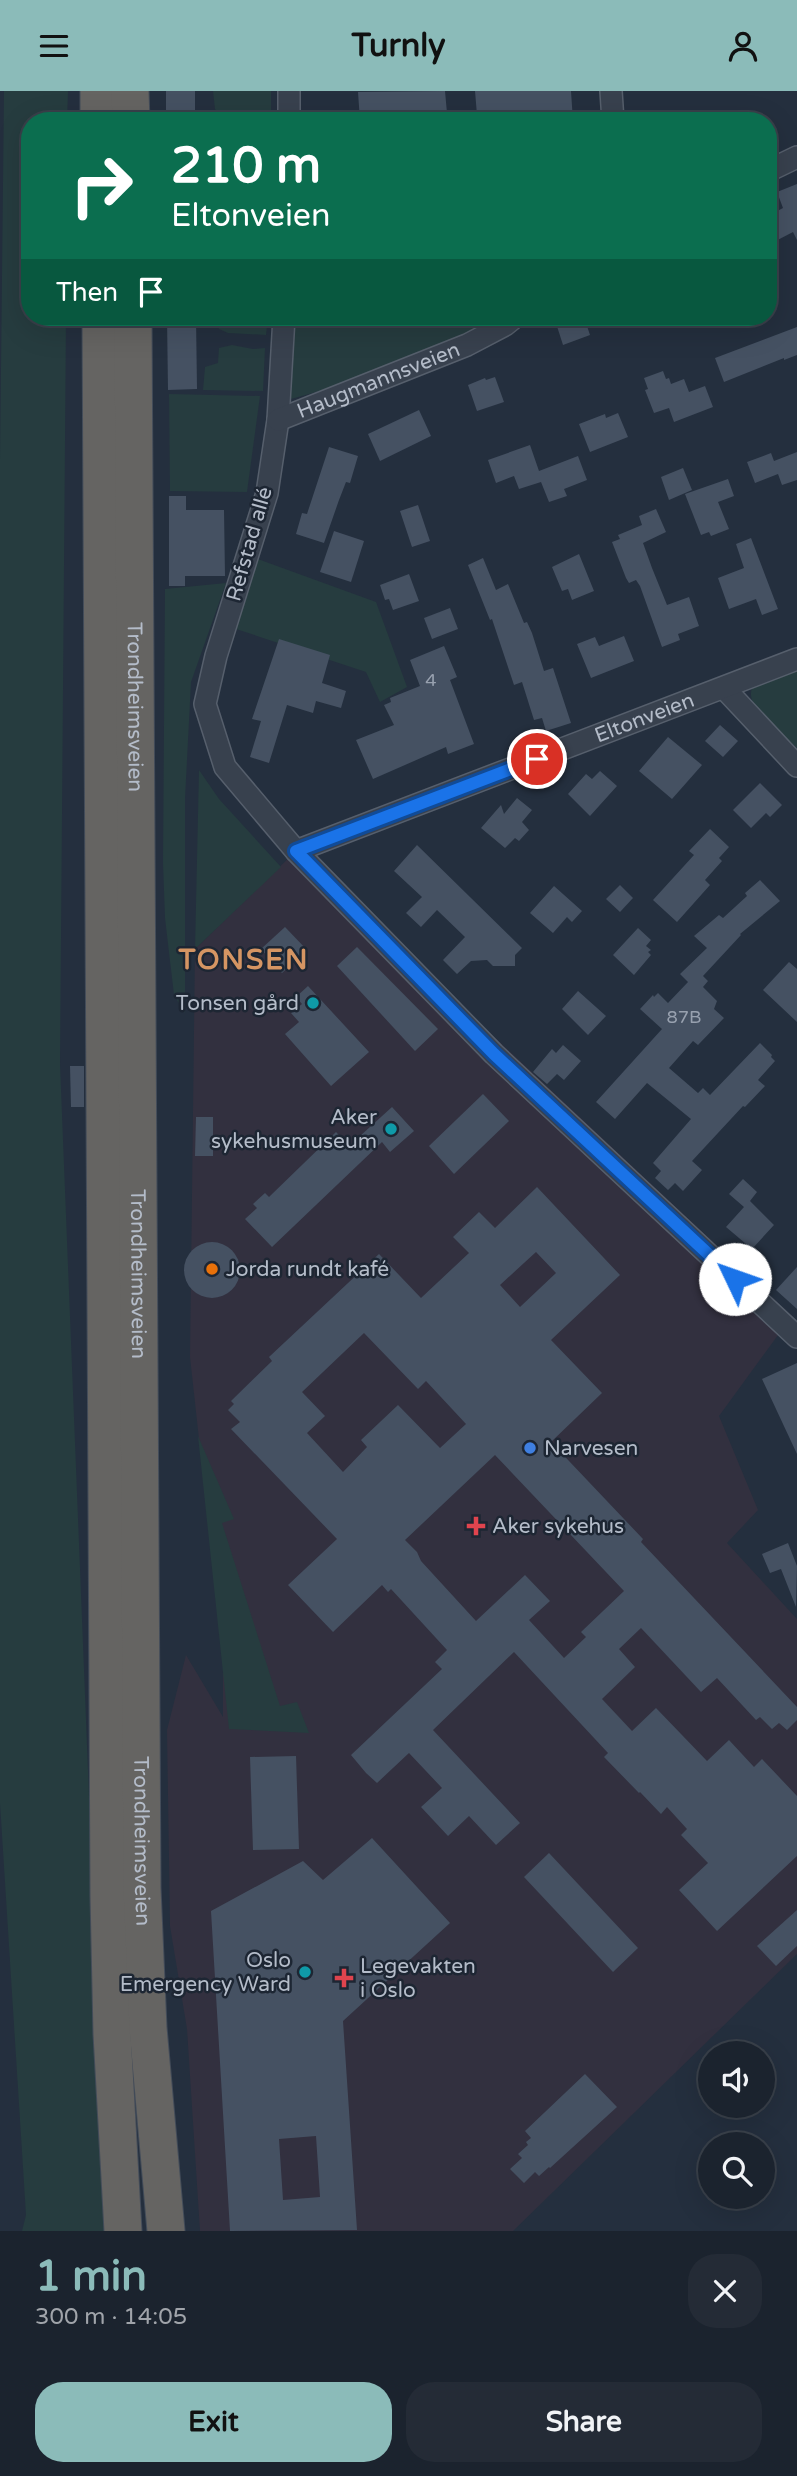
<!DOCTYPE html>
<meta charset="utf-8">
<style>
body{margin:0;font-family:"Varela Round",sans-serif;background:#242b36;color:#f1f3f6;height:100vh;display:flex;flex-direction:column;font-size:26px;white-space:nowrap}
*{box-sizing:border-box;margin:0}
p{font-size:23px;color:#a0a4aa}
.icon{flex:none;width:38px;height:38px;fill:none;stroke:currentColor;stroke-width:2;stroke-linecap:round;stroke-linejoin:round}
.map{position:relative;height:2140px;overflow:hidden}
.details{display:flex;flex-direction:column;background:#1b232e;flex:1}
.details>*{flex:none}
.guide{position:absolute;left:21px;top:21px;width:756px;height:214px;border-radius:28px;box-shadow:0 7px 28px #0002,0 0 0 2px #39404a;background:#0b6e4f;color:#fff;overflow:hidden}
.fabs{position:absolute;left:698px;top:1950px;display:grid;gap:14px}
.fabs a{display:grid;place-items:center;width:77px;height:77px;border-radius:50%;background:#1b232e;box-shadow:0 7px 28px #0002,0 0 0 2px #39404a;font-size:35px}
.pin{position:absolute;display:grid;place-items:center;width:60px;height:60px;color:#fff;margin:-30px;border:4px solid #fff;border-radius:50%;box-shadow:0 2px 7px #0007}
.me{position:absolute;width:77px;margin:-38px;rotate:312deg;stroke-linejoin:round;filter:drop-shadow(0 0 5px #0008)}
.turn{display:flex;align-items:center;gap:24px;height:147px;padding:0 35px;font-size:32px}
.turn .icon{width:91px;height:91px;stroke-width:2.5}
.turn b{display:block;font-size:49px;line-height:60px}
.then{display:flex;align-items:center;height:66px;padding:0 35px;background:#0003;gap:14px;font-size:26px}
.round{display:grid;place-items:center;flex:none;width:74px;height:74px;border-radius:28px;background:#242b36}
.summary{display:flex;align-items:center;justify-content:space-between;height:119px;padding:0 35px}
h1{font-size:42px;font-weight:700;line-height:52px;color:#8bbbb9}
.primary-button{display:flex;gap:14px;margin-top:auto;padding:14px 35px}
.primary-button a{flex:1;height:80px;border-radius:28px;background:#8bbbb9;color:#111;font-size:28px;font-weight:700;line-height:80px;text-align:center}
.primary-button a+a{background:#242b36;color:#f1f3f6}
header{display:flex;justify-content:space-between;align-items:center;height:91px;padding:0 35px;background:#8bbbb9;color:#111;font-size:32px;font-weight:700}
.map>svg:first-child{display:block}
.medical{fill:#32303f}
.green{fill:#263c3f}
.building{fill:#455162;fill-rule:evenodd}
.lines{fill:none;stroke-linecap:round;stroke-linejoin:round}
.minor-casing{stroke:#565f6c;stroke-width:24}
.trunk-casing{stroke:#434c59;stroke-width:39}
.minor{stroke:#38414e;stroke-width:21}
.trunk{stroke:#656462;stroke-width:37}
.route-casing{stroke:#114b97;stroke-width:18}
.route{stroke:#1a73e8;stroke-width:12}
.culture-dot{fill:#0f9aa8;stroke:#1d2633;stroke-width:2.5}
.food-dot{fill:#e8710a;stroke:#1d2633;stroke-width:2.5}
.shop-dot{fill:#3f7fe0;stroke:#1d2633;stroke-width:2.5}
.health-dot{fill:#e0444e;stroke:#1d2633;stroke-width:2.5}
.labels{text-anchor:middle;stroke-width:5;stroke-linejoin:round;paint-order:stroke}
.number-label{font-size:18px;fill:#98a1af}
.street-label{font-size:21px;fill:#b4bcc9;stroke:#1d2633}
.poi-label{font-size:21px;fill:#b4bcc9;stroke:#1d2633;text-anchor:start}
.district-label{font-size:28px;font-weight:bold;letter-spacing:2px;fill:#d59563;stroke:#1d2633}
</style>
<header><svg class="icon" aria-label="menu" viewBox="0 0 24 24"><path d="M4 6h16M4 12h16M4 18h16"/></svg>Turnly<svg class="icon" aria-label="person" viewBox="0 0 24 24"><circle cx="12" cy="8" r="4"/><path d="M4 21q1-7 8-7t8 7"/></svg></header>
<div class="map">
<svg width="797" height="2140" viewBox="0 0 797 2140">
<rect width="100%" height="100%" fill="#242f3e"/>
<polygon class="medical" points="296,760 792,1225 719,1325 758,1419 727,1452 797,1528 797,1863 513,2140 200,2140 187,1938 170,1835 167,1639 186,1564 223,1626 223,1567 190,1266 195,858"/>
<g class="green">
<polygon points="4,0 68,0 67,30 30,30 30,226 66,226 60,973 103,2058 110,2140 22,2140 26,2124 0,1712 0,369"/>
<polygon points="213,0 271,0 271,19 266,23 219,23 215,18"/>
<polygon points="215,226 268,226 266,244 228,242 219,238"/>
<polygon points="294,226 500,226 483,239 334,296 291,308 289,294"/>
<polygon points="232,254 253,258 265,257 263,300 203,299 205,276 218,272 219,257"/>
<polygon points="169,303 260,305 247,401 170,400"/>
<polygon points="255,467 376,511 407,596 380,611 366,581 233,537"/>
<polygon points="226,492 191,591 185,708 185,922 174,904 165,827 163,772 165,498"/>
<path d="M797 573V657C785 645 735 610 756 593 767 584 784 579 797 573Z"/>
<polygon points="199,679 219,708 281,776 195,858"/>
<polygon points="198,1345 234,1428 222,1432 280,1615 297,1611 309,1642 229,1638"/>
</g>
<g class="building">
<rect x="166" y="0" width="29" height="30"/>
<polygon points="445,0 447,22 429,23 427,30 360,30 358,1"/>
<polygon points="475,0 571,0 573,30 530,30 530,21 477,24"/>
<polygon points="797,93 797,149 793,141 768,154 768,125 783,117 777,101"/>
<polygon points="167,226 196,226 197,298 168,299"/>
<polygon points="565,226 584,226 590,244 563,254 555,229"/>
<polygon points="797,236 797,264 784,269 784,267 724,291 715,267"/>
<polygon points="663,280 666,288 669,287 671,293 684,288 689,301 705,295 713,316 674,331 669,317 654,322 645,299 648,298 644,287"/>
<polygon points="495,286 504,311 477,320 468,294 485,287 486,289"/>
<polygon points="419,319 431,345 380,370 368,343"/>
<polygon points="618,322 628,346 590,361 579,333 605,323 606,327"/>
<polygon points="530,354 539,380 578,365 587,389 564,398 567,405 549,411 541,391 519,398 514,385 496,392 488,369"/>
<polygon points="329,356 358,365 350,392 346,391 339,409 324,452 296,443 302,422 307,423"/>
<polygon points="797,361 797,389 782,394 778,383 755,392 747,371 771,362 774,370"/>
<polygon points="683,377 692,399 669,409 661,386"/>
<polygon points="728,388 734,405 718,411 729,438 711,445 709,441 701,444 685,403"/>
<polygon points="169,405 186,405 186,419 224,419 225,485 185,485 185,495 169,495"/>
<polygon points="418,414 430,450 412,456 400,420"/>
<polygon points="656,418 666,441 643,452 652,477 667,514 689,506 699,535 678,543 680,549 662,556 640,495 636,489 629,492 626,487 612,451 620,448 618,444 642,434 639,425"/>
<polygon points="334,440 364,450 351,491 320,481"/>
<polygon points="751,447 778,518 762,524 756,508 729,518 718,487 744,477 736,453"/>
<polygon points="579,463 594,500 572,509 568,498 562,500 552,476"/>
<polygon points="483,467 496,499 508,493 524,532 527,531 532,542 544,580 553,577 571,632 546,640 542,627 534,629 522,591 514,594 492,528 490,529 468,474"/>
<polygon points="409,483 419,510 393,519 389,508 385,509 380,494"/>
<polygon points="450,517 458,538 432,548 424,527"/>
<polygon points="624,545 634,570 591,587 577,553 595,546 599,555"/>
<polygon points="279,548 330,564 322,592 346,600 341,617 316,610 313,622 287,614 269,672 250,666 261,630 252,628"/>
<polygon points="444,555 457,586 450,589 474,653 448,663 446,656 373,688 356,649 394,634 384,614 391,611 390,607 420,595 410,569"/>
<polygon points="720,634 738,650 723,666 705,650"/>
<polygon points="668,646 702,674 672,708 639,680"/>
<polygon points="600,680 617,695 590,725 568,703 586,683 592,688"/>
<polygon points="760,692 782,714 770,726 766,722 751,737 733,719"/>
<polygon points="517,707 532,719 522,731 529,739 519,750 515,747 505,757 481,737 501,714 504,723"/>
<polygon points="710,738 729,756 719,767 722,770 705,789 710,794 677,831 653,809 694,764 689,760"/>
<polygon points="417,754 522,857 515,864 515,875 493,875 487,869 471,870 457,883 443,869 465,846 437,819 421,836 406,822 422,806 394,780"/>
<polygon points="760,789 780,810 740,843 741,844 703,885 708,890 703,896 717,910 714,918 724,927 698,954 693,950 669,977 698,1002 703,997 710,1004 760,952 772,964 771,966 775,970 758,989 765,995 745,1016 743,1015 692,1070 702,1079 683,1100 675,1092 668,1099 655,1087 661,1080 653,1072 691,1028 647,992 615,1028 596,1011 662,938 640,918 653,904 654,906 658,902 668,912 688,891 680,883 707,857 694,845 719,824 723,827 747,805 745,802"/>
<polygon points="620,794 633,807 620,821 606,808"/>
<polygon points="554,795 582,820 572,831 567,826 553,842 530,822"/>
<polygon points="285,836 307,859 282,882 261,858"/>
<polygon points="638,837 651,849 646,855 651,859 648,861 651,864 634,884 613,864"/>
<polygon points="357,856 438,938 415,960 337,875"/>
<polygon points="789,871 797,878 797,931 763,899"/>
<polygon points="308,895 369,961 331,995 285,943 299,931 291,922 302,913 296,906"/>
<polygon points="578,900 606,925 588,944 562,918"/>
<polygon points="563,954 581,970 564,989 557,983 547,993 533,981 552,958 556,962"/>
<polygon points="70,975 84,975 84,1016 71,1016"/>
<polygon points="483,1003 509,1030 454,1083 429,1055"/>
<polygon points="392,1016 414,1040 390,1061 382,1051 272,1156 245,1128 257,1117 253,1113 265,1102 269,1106 336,1041 349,1055"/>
<polygon points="196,1026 213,1026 213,1065 195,1065"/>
<polygon points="743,1088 757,1101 750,1110 774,1134 752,1158 726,1136 744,1116 729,1103"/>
<path d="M537 1096 620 1184 551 1249 602 1302 551 1351 643 1448 641 1451 797 1616V1629L787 1639 779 1632 772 1638 760 1626 756 1629 717 1587 701 1601 641 1537 619 1558 635 1576 602 1608 632 1640 656 1617 707 1670 729 1649 754 1676 762 1668 797 1705V1765L717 1840 679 1799 708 1772 681 1744 687 1738 667 1716 661 1723 640 1701 639 1702 604 1666 608 1662 514 1561 433 1639 520 1732 496 1754 469 1725 448 1745 421 1716 442 1697 409 1662 377 1692 366 1682 351 1664 442 1578 435 1571 447 1559 391 1498 388 1501 382 1494 333 1541 288 1494 337 1448 231 1338 240 1331 228 1319 234 1313 231 1310 272 1270 269 1266 379 1163 421 1207 469 1162 453 1146 479 1121 495 1137ZM536 1161 556 1182 520 1216 500 1194ZM364 1242 418 1298 426 1290 466 1333 440 1357 398 1314 361 1349 367 1356 343 1381 307 1342 325 1325 302 1301ZM495 1364 624 1500 581 1541 586 1546 564 1567 529 1529 550 1510 525 1484 476 1530 421 1470 417 1461 405 1449Z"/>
<circle cx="212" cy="1179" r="28"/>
<polygon points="797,1176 797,1218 776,1199"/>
<polygon points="797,1272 797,1363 762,1288"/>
<polygon points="788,1452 797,1475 796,1516 781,1478 770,1482 762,1463"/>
<polygon points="296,1665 299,1758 253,1759 250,1666"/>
<path d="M372 1747 450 1832 343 1930 357 2139 230 2140 211 1820 303 1770 323 1789ZM316 2045 320 2106 283 2109 279 2048Z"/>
<polygon points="549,1762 638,1857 613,1881 524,1786"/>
<polygon points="797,1819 797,1855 776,1875 757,1855"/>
<polygon points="585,1983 617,2016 550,2077 549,2076 539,2085 535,2081 524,2092 510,2078 522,2067 518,2063 528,2054 526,2051 531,2047 525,2040"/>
</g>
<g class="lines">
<g class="minor-casing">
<g id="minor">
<polyline points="289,0 289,30"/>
<polyline points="611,0 613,30"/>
<polyline points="768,80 797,66"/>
<polyline points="284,226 278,329 267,402 216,565 205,613 225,676 296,760 494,963 797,1246"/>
<path id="s1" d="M278 329 467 254 505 234 515 226"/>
<polyline points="724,597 797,675"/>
<path id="s2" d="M296 760 797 568"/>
</g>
</g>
<g class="trunk-casing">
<g id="trunk">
<polyline points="99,0 99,30"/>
<polyline points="130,0 131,30"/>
<polyline points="101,226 109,1806 112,1943 123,2140"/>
<path id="s3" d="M133 226 142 1797 148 1937 166 2140"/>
</g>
</g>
<use href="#minor" class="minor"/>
<use href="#trunk" class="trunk"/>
</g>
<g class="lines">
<g class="route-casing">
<polyline id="route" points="537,668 296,760 494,963 735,1188"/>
</g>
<use href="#route" class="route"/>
</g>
<g class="culture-dot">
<circle cx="313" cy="912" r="7"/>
<circle cx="391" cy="1038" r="7"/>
<circle cx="305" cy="1881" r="7"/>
</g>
<circle class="food-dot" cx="212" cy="1178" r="7"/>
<circle class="shop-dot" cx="530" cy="1357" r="7"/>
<g class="health-dot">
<path d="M472.5 1424.5h7v7h7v7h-7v7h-7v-7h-7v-7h7z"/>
<path d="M340.5 1876.5h7v7h7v7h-7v7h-7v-7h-7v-7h7z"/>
</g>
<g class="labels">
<g class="number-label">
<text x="431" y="595">4</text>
<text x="684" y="932">87B</text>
</g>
<g class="street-label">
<text dy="7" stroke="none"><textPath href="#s1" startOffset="108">Haugmannsveien</textPath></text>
<text transform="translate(249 453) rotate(-74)" y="7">Refstad allé</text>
<text dy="7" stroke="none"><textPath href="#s3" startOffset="390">Trondheimsveien</textPath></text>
<text dy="7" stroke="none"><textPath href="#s2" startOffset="373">Eltonveien</textPath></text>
<text dy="7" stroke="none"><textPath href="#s3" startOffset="957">Trondheimsveien</textPath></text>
<text dy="7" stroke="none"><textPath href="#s3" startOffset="1524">Trondheimsveien</textPath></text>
</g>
<g class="poi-label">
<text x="299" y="919" text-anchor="end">Tonsen gård</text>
<text x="377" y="1033" text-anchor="end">Aker<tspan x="377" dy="24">sykehusmuseum</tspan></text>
<text x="226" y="1185">Jorda rundt kafé</text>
<text x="544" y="1364">Narvesen</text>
<text x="492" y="1442">Aker sykehus</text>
<text x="291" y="1876" text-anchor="end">Oslo<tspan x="291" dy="24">Emergency Ward</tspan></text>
<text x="360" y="1882">Legevakten<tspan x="360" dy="24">i Oslo</tspan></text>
</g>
<g class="district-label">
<text x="244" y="878">TONSEN</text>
</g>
</g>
</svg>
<div class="fabs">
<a><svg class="icon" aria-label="sound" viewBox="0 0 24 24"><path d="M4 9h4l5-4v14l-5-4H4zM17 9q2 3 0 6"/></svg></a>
<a><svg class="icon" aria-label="search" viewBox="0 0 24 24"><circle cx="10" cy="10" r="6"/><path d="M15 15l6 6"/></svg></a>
</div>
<div class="pin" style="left:537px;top:668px;background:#d93025"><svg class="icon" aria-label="arrive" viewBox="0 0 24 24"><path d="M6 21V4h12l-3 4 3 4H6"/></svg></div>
<svg class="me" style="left:735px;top:1188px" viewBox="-20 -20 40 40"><circle r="19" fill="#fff"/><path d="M0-13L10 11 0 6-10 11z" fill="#1a73e8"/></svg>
<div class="guide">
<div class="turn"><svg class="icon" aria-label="right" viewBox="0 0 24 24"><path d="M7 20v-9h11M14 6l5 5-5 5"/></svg><div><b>210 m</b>Eltonveien</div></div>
<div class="then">Then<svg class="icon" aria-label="arrive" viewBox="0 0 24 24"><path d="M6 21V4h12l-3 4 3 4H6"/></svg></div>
</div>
</div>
<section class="details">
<div class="summary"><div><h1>1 min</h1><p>300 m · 14:05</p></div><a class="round"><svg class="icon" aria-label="close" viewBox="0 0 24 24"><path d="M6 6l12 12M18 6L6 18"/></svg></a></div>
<div class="primary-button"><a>Exit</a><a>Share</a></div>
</section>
